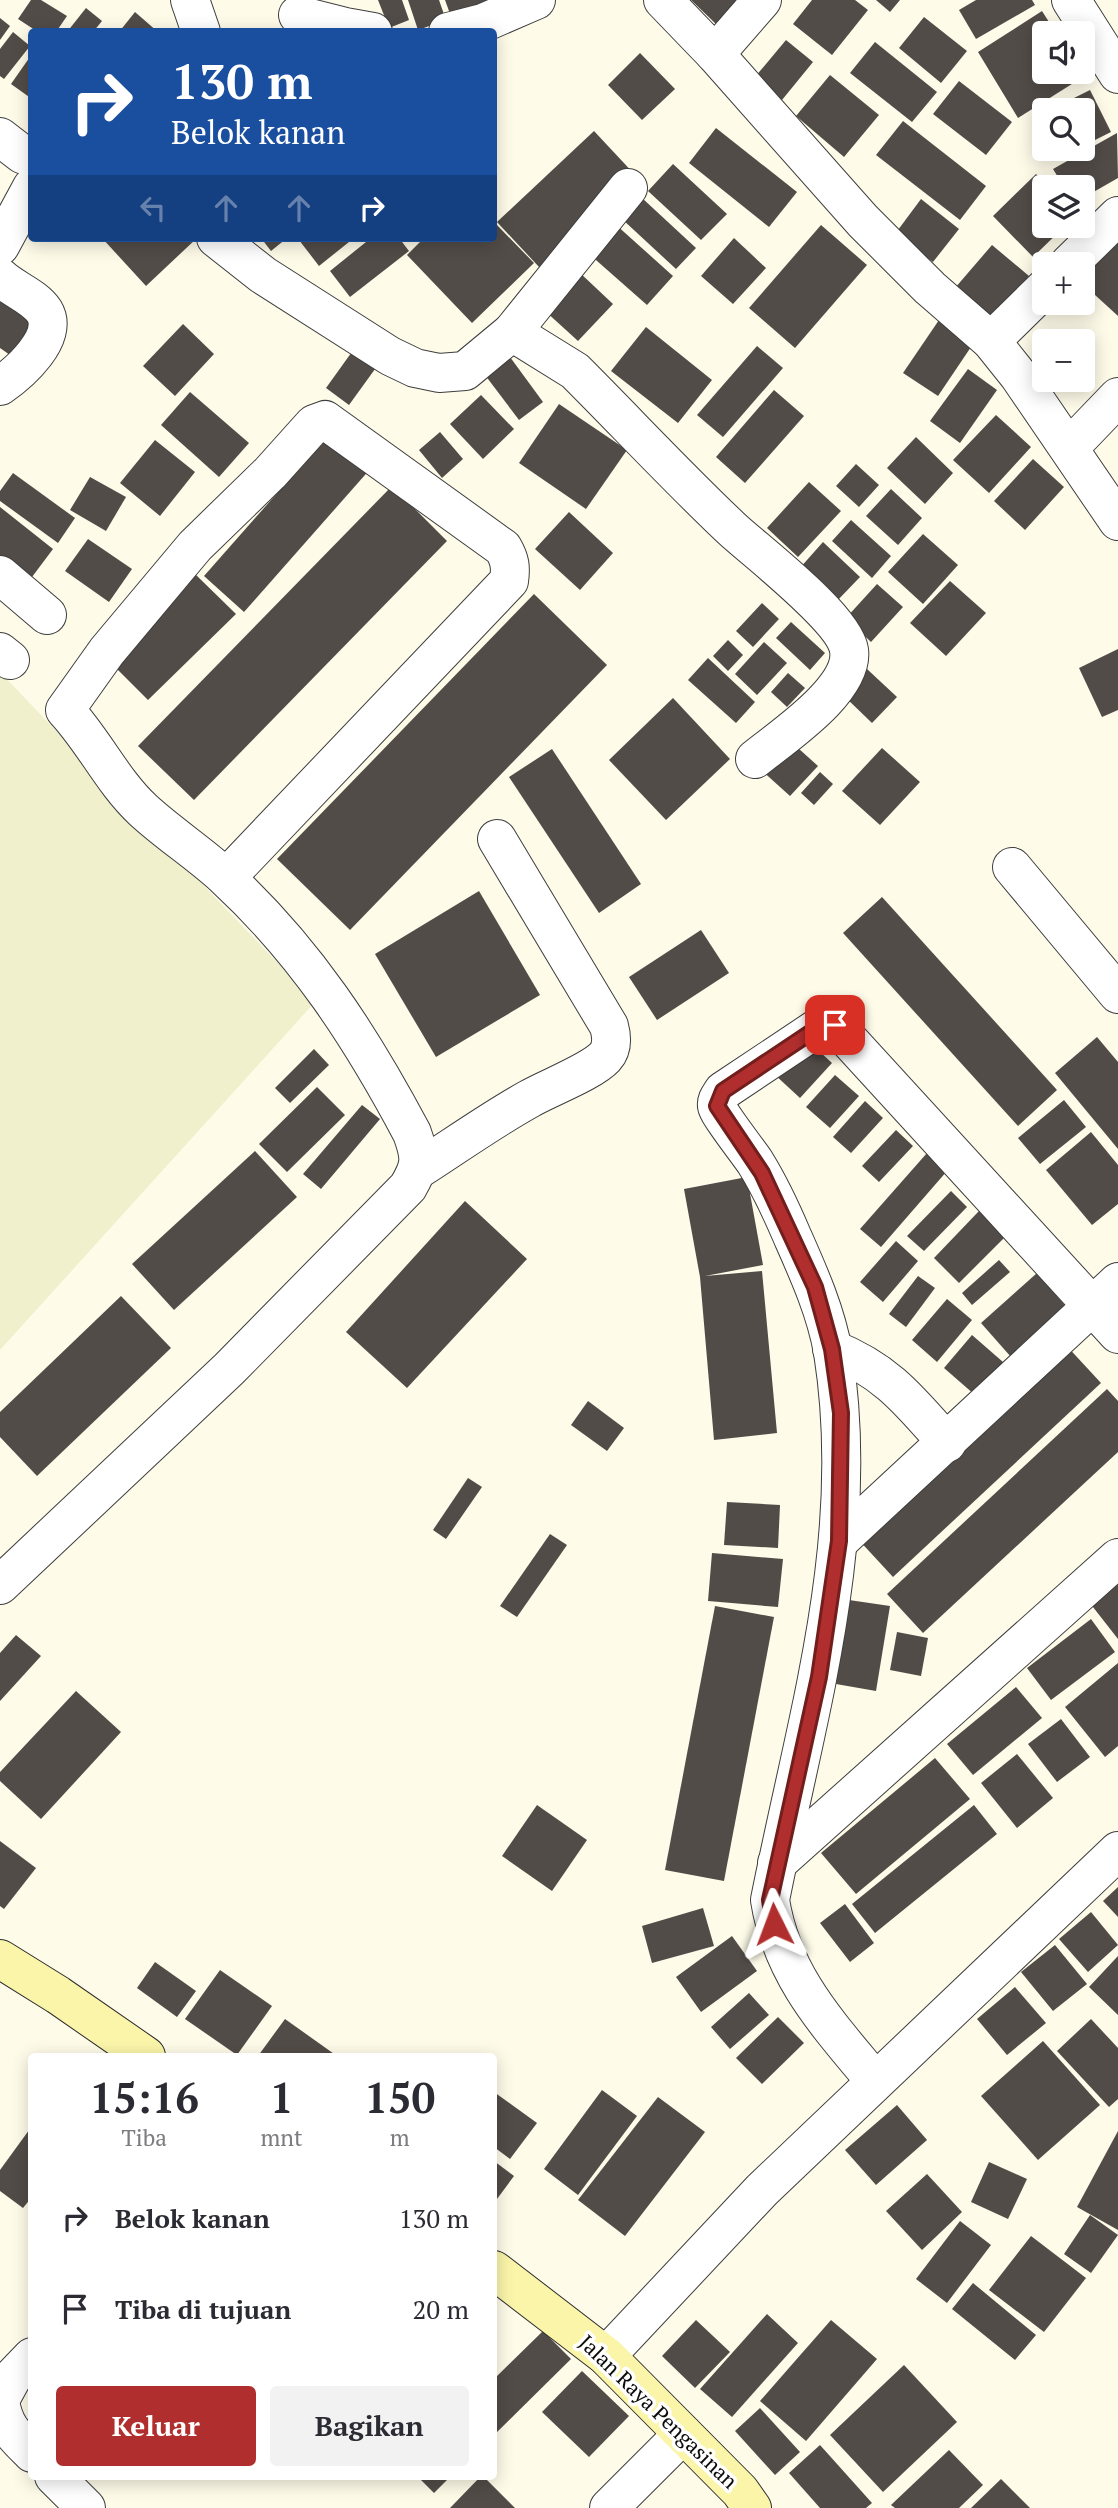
<!DOCTYPE html>
<html lang="id">
<meta charset="utf-8">
<style>
body{margin:0;font-family:"PT Serif",serif;background:#f2f2f3;color:#2b2b33;height:100vh;display:flex;flex-direction:column;font-size:26px;white-space:nowrap}
*{box-sizing:border-box;margin:0}
p{font-size:23px;color:#7c7c81}
.icon{flex:none;width:38px;height:38px;fill:none;stroke:currentColor;stroke-width:2;stroke-linecap:round;stroke-linejoin:round}
.map{position:relative;flex:1;overflow:hidden}
.panel{position:absolute;left:28px;top:2053px;width:469px;height:427px;display:flex;flex-direction:column;background:#fff;border-radius:7px;box-shadow:0 4px 18px #0003}
.panel>*{flex:none}
.guide{position:absolute;left:28px;top:28px;width:469px;height:214px;border-radius:7px;box-shadow:0 4px 18px #0003;background:#1a4fa0;color:#fff;overflow:hidden}
.tools{position:absolute;left:1032px;top:21px;display:grid;gap:14px}
.tools a{display:grid;place-items:center;width:63px;height:63px;border-radius:7px;background:#fff;box-shadow:0 4px 18px #0003;font-size:35px}
.pin{position:absolute;display:grid;place-items:center;width:60px;height:60px;color:#fff;margin:-30px;border-radius:14px;box-shadow:0 4px 10px #0006}
.me{position:absolute;width:77px;margin:-38px;rotate:357deg;stroke-linejoin:round;filter:drop-shadow(0 0 5px #0008)}
.turn{display:flex;align-items:center;gap:24px;height:147px;padding:0 28px;font-size:32px}
.turn .icon{width:91px;height:91px;stroke-width:2.5}
.turn b{display:block;font-size:49px;line-height:60px}
.lanes{display:flex;align-items:center;height:66px;padding:0 28px;background:#0003;justify-content:center;gap:35px;direction:ltr}
.lanes .off{opacity:.35}
.eta{display:flex;justify-content:space-evenly;align-items:center;height:119px;text-align:center}
.eta b{font-size:42px;font-weight:600;line-height:49px}
.button{display:flex;gap:14px;margin-top:auto;padding:14px 28px}
.button a{flex:1;height:80px;border-radius:7px;background:#b02e2d;color:#fff;font-size:28px;font-weight:600;line-height:80px;text-align:center}
.button a+a{background:#f2f2f3;color:#2b2b33}
ul{padding:0;list-style:none}
li{display:flex;align-items:center;gap:21px;height:91px;padding:0 28px}
li div{flex:1}
li b{display:block;font-size:26px}
li em{font-style:normal}
.map>svg:first-child{display:block}
.farmland{fill:#f1f0cc}
.building{fill:#524c48}
.lines{fill:none;stroke-linecap:round;stroke-linejoin:round}
.minor-casing{stroke:#3e3e3e;stroke-width:40}
.secondary-casing{stroke:#2d2d2d;stroke-width:40}
.minor{stroke:#fff;stroke-width:38}
.secondary{stroke:#faf5a9;stroke-width:38}
.route-casing{stroke:#721e1d;stroke-width:18}
.route{stroke:#b02e2d;stroke-width:12}
.labels{text-anchor:middle;stroke-width:7;stroke-linejoin:round;paint-order:stroke}
.street-label{font-size:21px;fill:#0b0b0b;stroke:#fff}
</style>
<div class="map">
<svg width="1118" height="2508" viewBox="0 0 1118 2508">
<rect width="100%" height="100%" fill="#fefbe9"/>
<polygon class="farmland" points="0,672 315,1002 0,1350"/>
<g class="building">
<polygon points="31,0 41,0 67,16 56,32 38,32 18,19"/>
<polygon points="378,0 402,0 409,20 389,28"/>
<polygon points="408,0 439,0 446,20 418,30"/>
<polygon points="445,0 512,0 453,22"/>
<polygon points="691,0 741,0 717,25"/>
<polygon points="812,0 855,0 868,10 832,55 793,24"/>
<polygon points="876,0 900,0 890,12"/>
<polygon points="976,0 1032,0 1035,5 976,39 959,10"/>
<polygon points="86,8 102,21 93,32 67,32"/>
<polygon points="1042,11 1056,33 1045,33 1045,72 1080,72 1083,77 1018,118 978,52"/>
<polygon points="135,12 158,32 119,32"/>
<polygon points="924,17 967,51 941,83 899,48"/>
<polygon points="0,18 10,26 0,40"/>
<polygon points="13,32 30,46 4,79 0,76 0,49"/>
<polygon points="786,40 813,62 782,100 755,77"/>
<polygon points="875,42 937,92 912,122 850,73"/>
<polygon points="640,53 675,89 642,120 608,85"/>
<polygon points="32,54 32,99 11,84"/>
<polygon points="830,75 879,115 844,157 796,116"/>
<polygon points="959,81 1012,122 986,155 933,114"/>
<polygon points="1090,90 1111,132 1083,146 1083,110 1050,110"/>
<polygon points="1045,113 1045,137 1035,117"/>
<polygon points="903,121 986,186 960,220 876,155"/>
<polygon points="716,128 797,192 769,227 689,163"/>
<polygon points="594,131 637,177 540,268 497,222"/>
<polygon points="1117,133 1118,178 1083,198 1083,187 1064,187 1053,169"/>
<polygon points="1051,149 1078,149 1056,160"/>
<polygon points="673,164 727,214 701,240 648,191"/>
<polygon points="1036,174 1050,187 1045,187 1045,226 1065,226 1033,257 993,216"/>
<polygon points="642,198 696,248 676,269 622,219"/>
<polygon points="921,199 959,229 933,262 895,234"/>
<polygon points="494,222 534,263 472,323 407,255 424,238 494,238"/>
<polygon points="614,223 673,276 647,305 588,253"/>
<polygon points="821,225 867,265 795,348 749,308"/>
<polygon points="102,238 197,238 146,286"/>
<polygon points="261,238 287,238 271,251"/>
<polygon points="301,238 354,238 319,266 299,240"/>
<polygon points="371,238 399,238 409,251 350,297 330,271"/>
<polygon points="734,238 766,268 733,304 701,276"/>
<polygon points="1118,241 1118,316 1083,284 1083,278"/>
<polygon points="992,245 1029,276 992,320 955,288"/>
<polygon points="579,272 613,304 578,341 544,310"/>
<polygon points="0,292 37,321 10,355 0,348"/>
<polygon points="939,320 973,344 938,396 903,373"/>
<polygon points="183,324 214,354 175,396 143,366"/>
<polygon points="646,327 712,380 678,423 611,371"/>
<polygon points="359,342 383,358 349,405 326,388"/>
<polygon points="757,346 783,368 723,437 697,415"/>
<polygon points="510,357 543,402 519,420 485,375"/>
<polygon points="968,369 997,390 960,443 930,421"/>
<polygon points="774,390 804,416 745,483 716,457"/>
<polygon points="190,392 249,443 219,477 161,425"/>
<polygon points="481,395 514,429 483,459 450,424"/>
<polygon points="559,404 627,450 586,509 519,463"/>
<polygon points="996,415 1031,447 989,493 953,460"/>
<polygon points="332,431 372,467 244,612 204,576"/>
<polygon points="440,432 463,459 442,478 419,450"/>
<polygon points="916,437 953,473 925,504 887,468"/>
<polygon points="155,440 195,472 160,516 120,483"/>
<polygon points="1033,459 1064,487 1025,530 994,501"/>
<polygon points="856,464 879,485 859,507 836,486"/>
<polygon points="13,473 75,518 58,543 0,501 0,491"/>
<polygon points="90,477 126,497 106,531 70,510"/>
<polygon points="809,482 841,511 798,557 767,528"/>
<polygon points="392,486 447,541 194,800 138,746"/>
<polygon points="891,489 922,518 898,545 866,516"/>
<polygon points="0,507 53,549 26,585 0,565"/>
<polygon points="569,512 613,553 580,590 535,549"/>
<polygon points="851,520 891,556 872,578 832,541"/>
<polygon points="923,534 958,565 923,604 888,572"/>
<polygon points="88,539 132,569 109,602 65,571"/>
<polygon points="823,542 860,577 835,603 799,569"/>
<polygon points="194,573 236,614 148,700 107,659"/>
<polygon points="950,581 986,613 946,656 910,623"/>
<polygon points="877,584 903,607 871,642 846,618"/>
<polygon points="534,594 607,665 350,930 277,859"/>
<polygon points="762,603 779,619 753,647 736,631"/>
<polygon points="791,622 825,653 810,670 776,638"/>
<polygon points="728,640 743,655 728,671 713,656"/>
<polygon points="764,642 787,663 757,695 735,674"/>
<polygon points="1118,649 1118,710 1102,717 1079,668"/>
<polygon points="708,658 755,702 736,723 688,680"/>
<polygon points="867,669 897,697 872,723 843,695"/>
<polygon points="788,673 805,688 787,707 771,692"/>
<polygon points="673,698 730,759 666,820 609,760"/>
<polygon points="788,739 818,766 790,796 760,769"/>
<polygon points="882,748 920,782 880,825 842,791"/>
<polygon points="552,749 641,884 599,913 509,777"/>
<polygon points="820,772 833,784 814,805 801,793"/>
<polygon points="479,891 540,995 436,1057 375,954"/>
<polygon points="882,897 1057,1090 1018,1126 843,933"/>
<polygon points="701,930 729,973 657,1020 629,977"/>
<polygon points="1097,1037 1118,1062 1118,1149 1055,1073"/>
<polygon points="806,1039 832,1063 800,1098 774,1074"/>
<polygon points="314,1049 329,1065 290,1103 275,1088"/>
<polygon points="835,1075 859,1096 830,1128 806,1107"/>
<polygon points="317,1087 345,1115 287,1172 259,1144"/>
<polygon points="1064,1100 1086,1127 1040,1164 1018,1138"/>
<polygon points="865,1101 883,1118 851,1153 833,1137"/>
<polygon points="362,1105 380,1119 321,1189 303,1174"/>
<polygon points="896,1130 913,1146 879,1182 862,1166"/>
<polygon points="1091,1132 1118,1165 1118,1204 1092,1225 1046,1170"/>
<polygon points="255,1151 297,1197 174,1310 132,1264"/>
<polygon points="927,1153 947,1171 881,1247 860,1229"/>
<polygon points="747,1177 763,1265 705,1276 762,1271 777,1433 714,1440 700,1277 684,1189"/>
<polygon points="951,1191 967,1207 924,1251 907,1236"/>
<polygon points="465,1201 527,1259 407,1388 346,1332"/>
<polygon points="979,1211 1005,1237 959,1283 934,1258"/>
<polygon points="896,1241 918,1261 883,1302 860,1282"/>
<polygon points="999,1260 1010,1272 972,1305 962,1293"/>
<polygon points="1037,1273 1067,1308 1011,1357 981,1323"/>
<polygon points="918,1276 935,1288 906,1327 889,1314"/>
<polygon points="121,1296 171,1348 37,1476 0,1437 0,1412"/>
<polygon points="947,1299 972,1320 937,1362 912,1340"/>
<polygon points="972,1335 1003,1362 975,1395 944,1368"/>
<polygon points="1064,1343 1101,1383 893,1577 856,1537"/>
<polygon points="1107,1389 1118,1401 1118,1452 923,1633 887,1594"/>
<polygon points="588,1401 624,1428 607,1451 571,1425"/>
<polygon points="468,1478 482,1487 446,1539 433,1530"/>
<polygon points="727,1502 780,1505 778,1548 724,1545"/>
<polygon points="550,1534 567,1545 517,1617 500,1606"/>
<polygon points="712,1553 783,1559 778,1607 708,1601"/>
<polygon points="1118,1565 1118,1639 1082,1593"/>
<polygon points="849,1600 890,1606 876,1691 836,1684"/>
<polygon points="715,1606 774,1617 724,1881 665,1870"/>
<polygon points="1091,1619 1115,1652 1051,1700 1027,1668"/>
<polygon points="897,1632 928,1638 921,1676 890,1670"/>
<polygon points="16,1635 41,1656 0,1701 0,1653"/>
<polygon points="1118,1663 1118,1746 1105,1757 1065,1707"/>
<polygon points="1016,1687 1042,1718 973,1775 947,1744"/>
<polygon points="76,1691 121,1732 41,1819 0,1781 0,1772"/>
<polygon points="1061,1719 1090,1757 1057,1782 1028,1744"/>
<polygon points="1017,1754 1053,1798 1017,1828 981,1783"/>
<polygon points="935,1758 970,1799 856,1894 821,1853"/>
<polygon points="537,1805 587,1840 552,1891 502,1856"/>
<polygon points="974,1805 997,1834 875,1933 852,1904"/>
<polygon points="0,1841 36,1868 4,1909 0,1906"/>
<polygon points="1118,1887 1118,1917 1103,1901"/>
<polygon points="845,1904 874,1943 850,1962 820,1923"/>
<polygon points="703,1908 714,1946 652,1963 642,1926"/>
<polygon points="1091,1912 1118,1945 1088,1972 1059,1939"/>
<polygon points="732,1936 757,1971 701,2012 676,1977"/>
<polygon points="1055,1945 1087,1984 1053,2011 1021,1972"/>
<polygon points="1118,1956 1118,2015 1089,1987"/>
<polygon points="155,1962 196,1991 177,2017 137,1988"/>
<polygon points="220,1970 272,2006 237,2055 185,2019"/>
<polygon points="1015,1987 1046,2023 1007,2055 977,2019"/>
<polygon points="749,1993 769,2015 730,2049 711,2027"/>
<polygon points="778,2017 804,2043 762,2084 736,2058"/>
<polygon points="285,2019 337,2056 258,2056"/>
<polygon points="1091,2019 1118,2048 1118,2099 1109,2107 1057,2051"/>
<polygon points="1043,2041 1100,2105 1038,2160 981,2096"/>
<polygon points="602,2090 637,2116 578,2195 544,2169"/>
<polygon points="494,2092 537,2123 510,2159 494,2147"/>
<polygon points="658,2097 705,2132 625,2236 578,2200"/>
<polygon points="897,2105 927,2140 876,2185 845,2150"/>
<polygon points="32,2126 32,2197 23,2208 0,2191 0,2170"/>
<polygon points="1118,2131 1118,2230 1077,2207"/>
<polygon points="494,2161 514,2176 494,2203"/>
<polygon points="989,2162 1027,2179 1008,2219 971,2202"/>
<polygon points="927,2174 962,2212 922,2250 886,2211"/>
<polygon points="1090,2215 1118,2235 1091,2273 1064,2254"/>
<polygon points="960,2221 991,2245 947,2303 916,2279"/>
<polygon points="1031,2236 1086,2278 1044,2332 989,2290"/>
<polygon points="973,2283 1036,2335 1015,2360 952,2309"/>
<polygon points="767,2314 798,2343 732,2417 700,2389"/>
<polygon points="696,2320 730,2352 695,2388 662,2356"/>
<polygon points="831,2320 877,2359 806,2441 760,2401"/>
<polygon points="543,2331 571,2359 494,2435 494,2379"/>
<polygon points="904,2365 957,2422 883,2492 830,2435"/>
<polygon points="582,2371 629,2416 589,2457 542,2412"/>
<polygon points="760,2408 800,2452 775,2475 735,2431"/>
<polygon points="820,2445 872,2503 866,2508 820,2508 789,2473"/>
<polygon points="949,2450 983,2485 959,2508 895,2508 891,2505"/>
<polygon points="417,2476 451,2476 434,2493"/>
<polygon points="481,2476 483,2476 515,2508 450,2508"/>
<polygon points="1001,2479 1030,2508 971,2508"/>
</g>
<g class="lines">
<g class="minor-casing">
<g id="minor">
<polyline points="190,0 201,32"/>
<polyline points="663,0 715,54 863,221 930,288 991,341 1019,376 1118,521"/>
<polyline points="1071,0 1118,74"/>
<polyline points="298,15 345,27 373,32"/>
<polyline points="448,32 483,23 536,0"/>
<polyline points="715,54 762,0"/>
<polyline points="0,137 22,154 32,158"/>
<path d="M216 238 263 275 390 356 415 368 439 373 465 371 512 332 575 371C627 423 678 478 732 529 758 553 844 618 849 650 855 689 782 737 755 759"/>
<polyline points="0,246 32,187"/>
<polyline points="1069,264 1118,216"/>
<path d="M0 277C12 289 34 296 44 311 60 337 19 373 0 386"/>
<polyline points="512,332 628,188"/>
<polyline points="991,341 1045,288"/>
<polyline points="1069,448 1118,397"/>
<polyline points="0,575 47,615"/>
<polyline points="0,652 10,660"/>
<polyline points="1012,867 1118,994"/>
<path d="M419 1169C455 1146 491 1120 529 1099 548 1088 591 1072 605 1057 613 1048 612 1037 609 1026L497 839"/>
<path d="M832 1349C887 1371 909 1400 947 1443"/>
<polyline points="839,1541 1118,1282"/>
<path d="M0 1585 229 1369 408 1187C421 1165 421 1158 412 1133 361 1037 306 952 225 877 199 853 169 834 143 810 112 781 94 741 65 710L107 651 195 546 270 473 314 424 325 420 503 548C510 560 511 567 509 581L226 878"/>
<polyline points="777,1863 1118,1558"/>
<path d="M875 2081C828 2024 782 1976 770 1900 806 1717 863 1541 833 1352 826 1312 809 1274 793 1238 782 1212 770 1186 755 1162 749 1153 717 1112 717 1106 716 1100 720 1096 723 1091L819 1027 830 1023 835 1025 1118 1334"/>
<polyline points="606,2356 762,2190 1118,1851"/>
<polyline points="0,2400 12,2378 32,2357"/>
<path d="M0 2401C4 2427 14 2435 32 2453"/>
<polyline points="54,2476 86,2508"/>
<polyline points="609,2508 683,2434"/>
</g>
</g>
<g class="secondary-casing">
<g id="secondary">
<polyline points="0,1959 58,1995 146,2056"/>
<polyline points="494,2270 606,2356 740,2491 752,2508"/>
</g>
</g>
<use href="#minor" class="minor"/>
<use href="#secondary" class="secondary"/>
</g>
<g class="lines">
<g class="route-casing">
<polyline id="route" points="774,1924 770,1900 819,1677 839,1541 841,1413 832,1349 815,1287 762,1173 717,1106 723,1091 819,1027 830,1023 835,1025"/>
</g>
<use href="#route" class="route"/>
</g>
<g class="labels">
<g class="street-label">
<text transform="translate(658 2412) rotate(44)" y="7">Jalan Raya Pengasinan</text>
</g>
</g>
</svg>
<div class="tools">
<a><svg class="icon" aria-label="sound" viewBox="0 0 24 24"><path d="M4 9h4l5-4v14l-5-4H4zM17 9q2 3 0 6"/></svg></a>
<a><svg class="icon" aria-label="search" viewBox="0 0 24 24"><circle cx="10" cy="10" r="6"/><path d="M15 15l6 6"/></svg></a>
<a><svg class="icon" aria-label="layers" viewBox="0 0 24 24"><path d="M12 4l9 5-9 5-9-5zM3 14l9 5 9-5"/></svg></a>
<a>+</a>
<a>−</a>
</div>
<div class="pin" style="left:835px;top:1025px;background:#d93025"><svg class="icon" aria-label="arrive" viewBox="0 0 24 24"><path d="M6 21V4h12l-3 4 3 4H6"/></svg></div>
<svg class="me" style="left:774px;top:1924px" viewBox="-20 -20 40 40"><path d="M0-17L14 15 0 8-14 15z" fill="#b02e2d" stroke="#fff" stroke-width="4"/></svg>
<div class="guide">
<div class="turn"><svg class="icon" aria-label="right" viewBox="0 0 24 24"><path d="M7 20v-9h11M14 6l5 5-5 5"/></svg><div><b>130 m</b>Belok kanan</div></div>
<div class="lanes"><svg class="icon off" aria-label="left" viewBox="0 0 24 24"><path d="M17 20v-9H6M10 6l-5 5 5 5"/></svg><svg class="icon off" aria-label="ahead" viewBox="0 0 24 24"><path d="M12 20V5M6 11l6-6 6 6"/></svg><svg class="icon off" aria-label="ahead" viewBox="0 0 24 24"><path d="M12 20V5M6 11l6-6 6 6"/></svg><svg class="icon" aria-label="right" viewBox="0 0 24 24"><path d="M7 20v-9h11M14 6l5 5-5 5"/></svg></div>
</div>
<section class="panel">
<div class="eta">
<div><b>15:16</b><p>Tiba</p></div>
<div><b>1</b><p>mnt</p></div>
<div><b>150</b><p>m</p></div>
</div>
<ul>
<li><svg class="icon" aria-label="right" viewBox="0 0 24 24"><path d="M7 20v-9h11M14 6l5 5-5 5"/></svg><div><b>Belok kanan</b></div><em>130 m</em></li>
<li><svg class="icon" aria-label="arrive" viewBox="0 0 24 24"><path d="M6 21V4h12l-3 4 3 4H6"/></svg><div><b>Tiba di tujuan</b></div><em>20 m</em></li>
</ul>
<div class="button"><a>Keluar</a><a>Bagikan</a></div>
</section>
</div>
